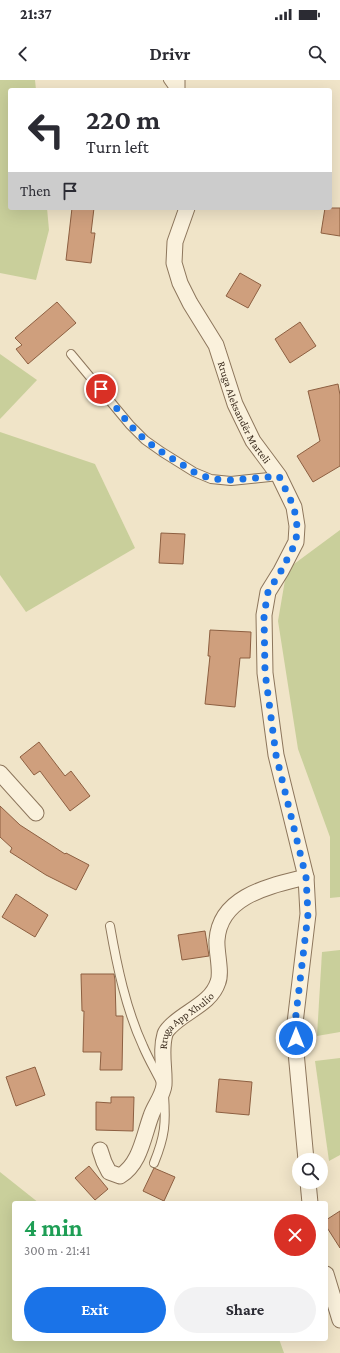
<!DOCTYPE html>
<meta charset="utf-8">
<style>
body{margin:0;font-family:"Crimson Pro",serif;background:#f2f2f3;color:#2b2b33;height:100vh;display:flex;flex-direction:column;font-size:15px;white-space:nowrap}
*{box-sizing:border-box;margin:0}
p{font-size:13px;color:#7c7c81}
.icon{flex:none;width:22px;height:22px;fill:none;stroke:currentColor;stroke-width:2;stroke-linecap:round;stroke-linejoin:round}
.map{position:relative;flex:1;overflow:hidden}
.panel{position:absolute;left:12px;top:1121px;width:316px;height:140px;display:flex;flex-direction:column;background:#fff;border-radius:4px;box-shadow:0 4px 16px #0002}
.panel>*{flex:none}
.hud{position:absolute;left:8px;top:8px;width:324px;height:122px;border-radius:4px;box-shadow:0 4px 16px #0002;background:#fff;color:#2b2b33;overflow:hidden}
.controls{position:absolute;left:292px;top:1073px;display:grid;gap:8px}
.controls a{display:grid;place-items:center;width:36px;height:36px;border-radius:50%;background:#fff;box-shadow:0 4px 16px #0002;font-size:20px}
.pin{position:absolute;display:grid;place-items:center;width:34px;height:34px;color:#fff;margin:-17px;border:2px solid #fff;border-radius:50%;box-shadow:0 1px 4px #0007}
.me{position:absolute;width:44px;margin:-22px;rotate:0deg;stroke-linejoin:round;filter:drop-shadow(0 0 3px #0008)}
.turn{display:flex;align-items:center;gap:14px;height:84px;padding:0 12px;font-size:18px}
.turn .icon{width:52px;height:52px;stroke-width:2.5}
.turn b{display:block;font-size:28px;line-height:34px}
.then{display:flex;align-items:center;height:38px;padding:0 12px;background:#0003;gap:8px;font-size:15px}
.round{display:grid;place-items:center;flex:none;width:42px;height:42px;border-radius:21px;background:#f2f2f3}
.overview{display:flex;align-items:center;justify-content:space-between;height:68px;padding:0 12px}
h1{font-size:24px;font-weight:700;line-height:30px;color:#1e9e55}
.action{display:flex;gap:8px;margin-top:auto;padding:8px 12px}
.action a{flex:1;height:46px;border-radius:24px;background:#1a73e8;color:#fff;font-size:16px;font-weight:700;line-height:46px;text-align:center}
.action a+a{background:#f2f2f3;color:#2b2b33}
.status{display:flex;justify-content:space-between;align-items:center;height:28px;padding:0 20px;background:#fff;direction:ltr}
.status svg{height:11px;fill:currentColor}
header{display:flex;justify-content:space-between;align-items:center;height:52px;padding:0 12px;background:#fff;font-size:18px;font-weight:700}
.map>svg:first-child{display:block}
.green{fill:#c9cf9b}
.building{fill:#cf9f7d;stroke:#8d5f41}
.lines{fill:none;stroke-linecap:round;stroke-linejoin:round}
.lane-casing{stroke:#8d765c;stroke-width:10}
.street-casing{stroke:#8d765c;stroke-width:17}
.lane{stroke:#faf1dc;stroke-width:8}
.street{stroke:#faf1dc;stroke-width:15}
.route{stroke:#1a73e8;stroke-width:7;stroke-dasharray:0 12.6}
.labels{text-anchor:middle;stroke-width:3;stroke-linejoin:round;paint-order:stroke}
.street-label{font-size:11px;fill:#3d2e20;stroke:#f7eed8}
</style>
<div class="status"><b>21:37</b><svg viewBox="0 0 49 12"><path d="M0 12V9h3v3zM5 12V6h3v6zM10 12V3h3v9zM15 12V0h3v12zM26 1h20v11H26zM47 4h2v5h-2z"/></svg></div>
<header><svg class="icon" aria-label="back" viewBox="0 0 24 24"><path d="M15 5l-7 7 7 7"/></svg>Drivr<svg class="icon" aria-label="search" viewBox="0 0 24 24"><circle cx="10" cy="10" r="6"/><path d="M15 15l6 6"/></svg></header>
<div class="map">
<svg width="340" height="1273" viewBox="0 0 340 1273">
<rect width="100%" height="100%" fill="#f0e4c8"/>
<g class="green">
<polygon points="0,0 35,0 36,10 10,10 10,128 47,128 49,150 36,200 0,193"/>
<polygon points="0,274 37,300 0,339"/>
<polygon points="0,352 95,384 135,468 26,532 0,495"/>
<polygon points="340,450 340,817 330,818 330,757 298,669 278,541 285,500 290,487"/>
<polygon points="340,870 340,952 317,956 322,872"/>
<polygon points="340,978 340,1075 329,1081 315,981"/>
<polygon points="0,1092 39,1123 14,1123 14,1259 279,1259 284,1273 0,1273"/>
</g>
<g class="building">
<polygon points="72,128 94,128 91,153 95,153 91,183 66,180"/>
<polygon points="325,128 340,128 340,156 321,153"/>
<polygon points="240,193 261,205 248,228 226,216"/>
<polygon points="57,222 76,243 28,284 16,269 22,265 15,258"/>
<polygon points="300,242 316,266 290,283 275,259"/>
<polygon points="338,304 340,315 340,386 313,402 297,376 320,361 308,311"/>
<polygon points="161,453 185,454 183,484 159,483"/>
<polygon points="210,550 251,552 250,578 240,578 235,627 205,624 210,576 208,576"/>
<polygon points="39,662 65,696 71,691 90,716 70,731 40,691 34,695 20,677"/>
<polygon points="0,726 20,745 65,774 66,773 89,785 76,810 46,795 10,772 12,768 0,757"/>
<polygon points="16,814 48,835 35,857 2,837"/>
<polygon points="205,851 209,876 182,880 178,855"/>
<polygon points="81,894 114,894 115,900 116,936 123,936 122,990 100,990 101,972 83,972 84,931 82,931"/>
<polygon points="35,987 45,1015 16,1026 6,997"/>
<polygon points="219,999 252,1002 249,1035 216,1032"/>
<polygon points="111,1017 134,1017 133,1051 96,1050 96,1022 111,1023"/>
<polygon points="89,1086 108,1109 95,1120 75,1098"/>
<polygon points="154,1088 175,1097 164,1121 143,1111"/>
<polygon points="340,1131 340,1168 326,1146 326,1140"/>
</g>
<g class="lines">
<g class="lane-casing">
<g id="lane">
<polyline points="168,0 175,10"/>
<polyline points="71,274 130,345 145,360 162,372 194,392 211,399 231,401 279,396"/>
<path d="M110 846C117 886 126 929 143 966 148 978 155 990 161 1002"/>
<path d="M154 1083C165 1056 166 1043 164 1015"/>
</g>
</g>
<g class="street-casing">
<g id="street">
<polyline points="177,0 177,10"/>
<path id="s1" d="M187 128 175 162 174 183 180 203 190 223 216 265 235 324 253 361 279 396 294 427 297 446 296 462 281 491 268 512 264 535 265 593 276 675 306 797 308 834 295 943 296 972 306 1080"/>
<polyline points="0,693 36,733"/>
<path id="s2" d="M100 1070 104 1082 109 1092 120 1096C140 1084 143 1058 151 1036 154 1026 163 1016 164 1005 165 988 160 971 165 954 166 951 168 949 170 947 185 931 211 924 218 902 222 892 216 871 217 860 220 815 271 806 306 797"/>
<polyline points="308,1102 310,1123"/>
<polyline points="326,1194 340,1240"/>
</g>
</g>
<use href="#lane" class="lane"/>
<use href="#street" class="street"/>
</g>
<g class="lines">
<polyline class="route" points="101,309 130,345 145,360 162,372 194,392 211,399 231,400 279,396 294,427 297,446 296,462 281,491 268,512 264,535 265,592 276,675 306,797 308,834 295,943 296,958"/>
</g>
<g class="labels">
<g class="street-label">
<text dy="4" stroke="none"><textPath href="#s1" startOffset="223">Rruga Aleksandër Marteli</textPath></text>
<text dy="4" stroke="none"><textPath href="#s2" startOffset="213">Rruga App Xhulio</textPath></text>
</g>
</g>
</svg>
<div class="controls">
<a><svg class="icon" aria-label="search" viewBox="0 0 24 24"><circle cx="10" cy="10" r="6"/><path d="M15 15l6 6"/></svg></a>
</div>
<div class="pin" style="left:101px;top:309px;background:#d93025"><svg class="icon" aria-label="arrive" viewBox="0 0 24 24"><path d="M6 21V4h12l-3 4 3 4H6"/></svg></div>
<svg class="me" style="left:296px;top:958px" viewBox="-20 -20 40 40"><circle r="17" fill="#1a73e8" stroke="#fff" stroke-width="3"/><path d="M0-11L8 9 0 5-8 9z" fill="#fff"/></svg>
<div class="hud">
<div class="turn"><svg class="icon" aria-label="left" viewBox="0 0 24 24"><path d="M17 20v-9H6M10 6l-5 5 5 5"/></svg><div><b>220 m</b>Turn left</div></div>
<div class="then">Then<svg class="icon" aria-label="arrive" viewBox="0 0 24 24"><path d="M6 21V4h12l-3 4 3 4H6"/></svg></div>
</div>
<section class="panel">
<div class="overview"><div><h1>4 min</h1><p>300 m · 21:41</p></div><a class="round" style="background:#d93025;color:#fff"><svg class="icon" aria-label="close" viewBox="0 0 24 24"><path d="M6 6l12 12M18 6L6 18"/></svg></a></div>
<div class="action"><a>Exit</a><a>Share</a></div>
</section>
</div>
